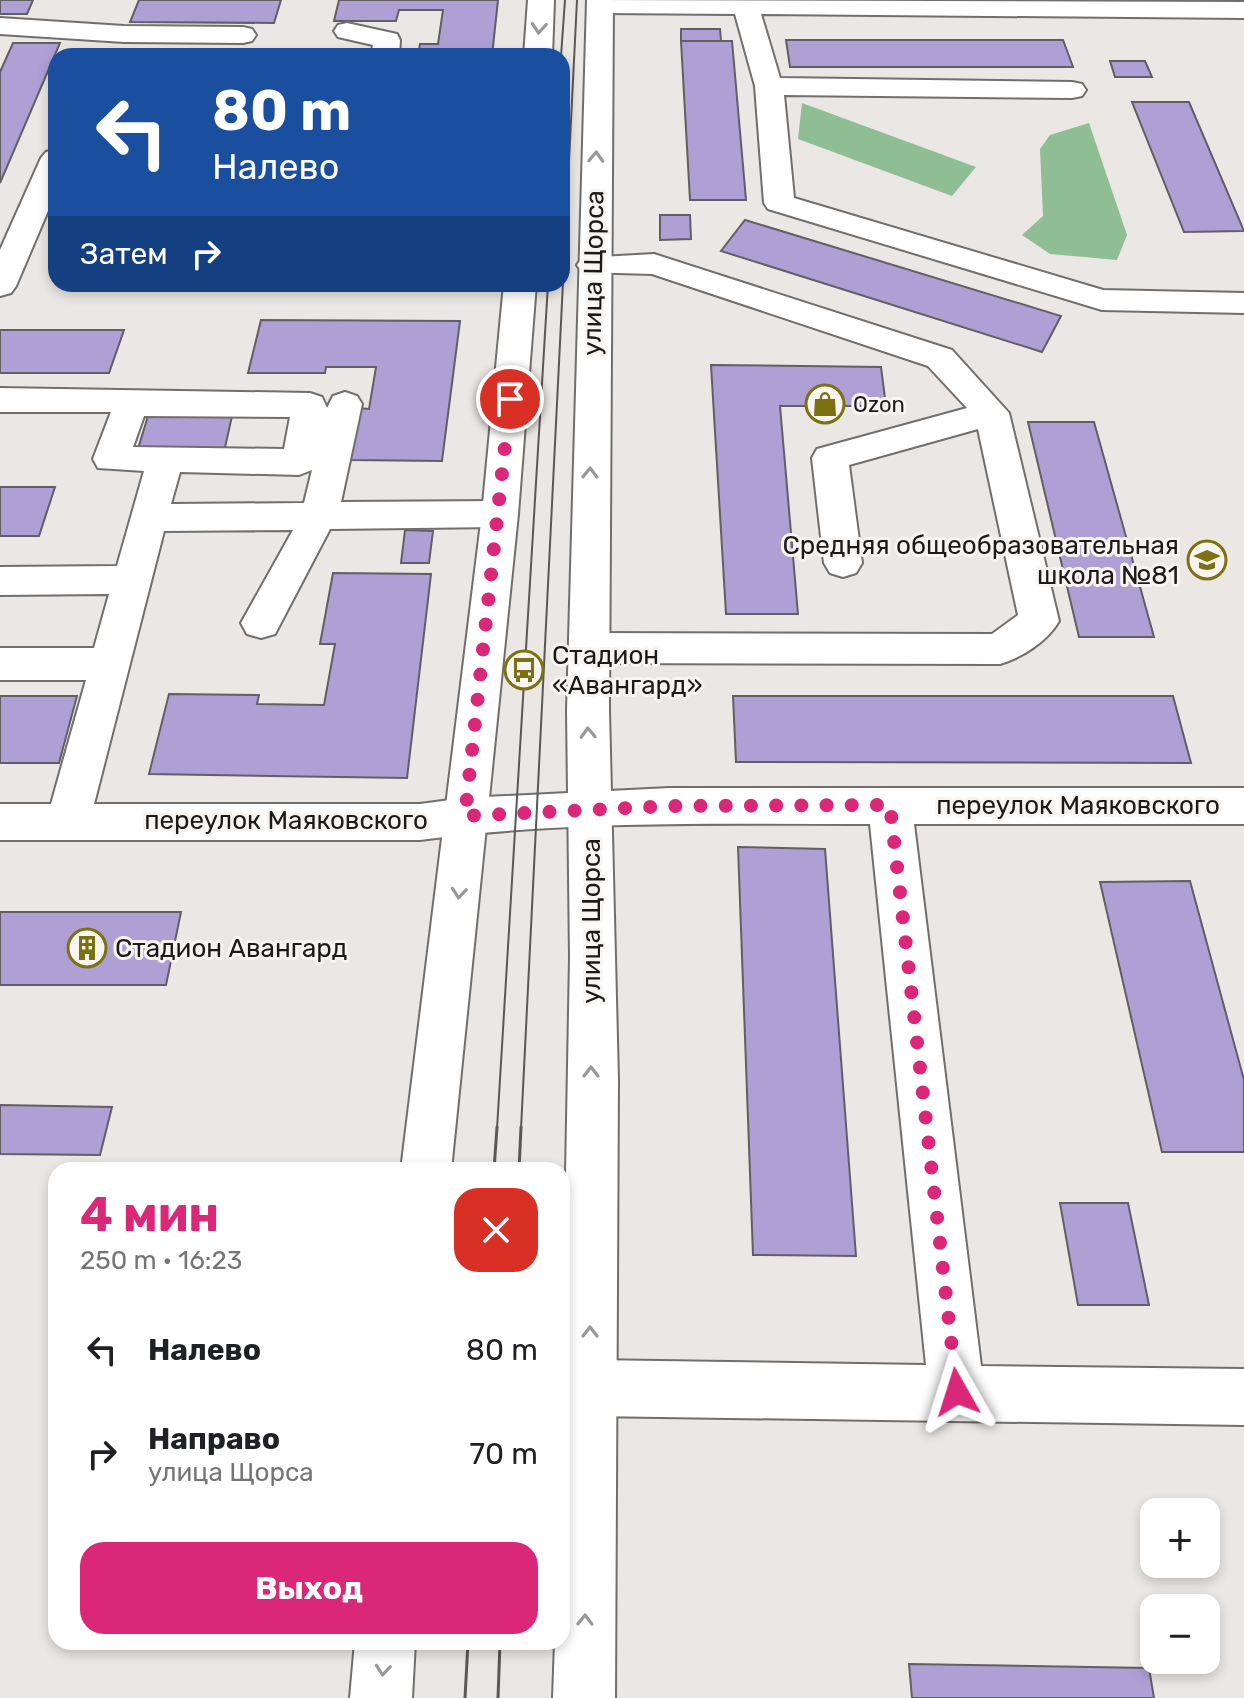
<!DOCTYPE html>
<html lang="ru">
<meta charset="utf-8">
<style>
body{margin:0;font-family:Rubik,sans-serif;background:#f6f6f6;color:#202124;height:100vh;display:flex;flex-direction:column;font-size:30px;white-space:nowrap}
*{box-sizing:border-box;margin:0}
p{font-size:26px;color:#757577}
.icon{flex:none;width:44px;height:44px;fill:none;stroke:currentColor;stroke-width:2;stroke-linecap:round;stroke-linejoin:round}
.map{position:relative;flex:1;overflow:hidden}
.panel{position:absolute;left:48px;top:1162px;width:522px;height:488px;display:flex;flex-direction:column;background:#fff;border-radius:24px;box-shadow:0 4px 12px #0003}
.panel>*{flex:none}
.top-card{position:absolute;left:48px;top:48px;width:522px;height:244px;border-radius:24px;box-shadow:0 4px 12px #0003;background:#1a4fa0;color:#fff;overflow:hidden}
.fabs{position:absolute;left:1140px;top:1498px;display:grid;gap:16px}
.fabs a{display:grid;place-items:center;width:80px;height:80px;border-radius:16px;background:#fff;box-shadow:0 4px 12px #0003;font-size:40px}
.pin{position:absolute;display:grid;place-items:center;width:68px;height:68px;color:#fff;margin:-34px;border:4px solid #fff;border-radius:50%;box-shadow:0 2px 8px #0007}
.me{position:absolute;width:88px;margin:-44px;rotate:354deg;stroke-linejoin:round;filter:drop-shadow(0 0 6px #0008)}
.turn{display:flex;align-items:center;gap:28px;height:168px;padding:0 32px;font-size:36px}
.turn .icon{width:104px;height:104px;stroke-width:2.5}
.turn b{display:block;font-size:56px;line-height:68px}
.then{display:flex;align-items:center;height:76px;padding:0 32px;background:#0003;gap:16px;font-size:30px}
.round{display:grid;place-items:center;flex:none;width:84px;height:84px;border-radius:24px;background:#f6f6f6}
.headline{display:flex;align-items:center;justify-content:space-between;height:136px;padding:0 32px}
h1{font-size:48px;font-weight:700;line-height:60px;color:#db2777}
.cta{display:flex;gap:16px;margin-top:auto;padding:16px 32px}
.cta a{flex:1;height:92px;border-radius:24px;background:#db2777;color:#fff;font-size:32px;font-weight:700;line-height:92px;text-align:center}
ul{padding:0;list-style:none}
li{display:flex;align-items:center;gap:24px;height:104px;padding:0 32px}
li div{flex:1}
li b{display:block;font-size:30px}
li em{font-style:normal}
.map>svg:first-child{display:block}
.forest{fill:#8fbe94}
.building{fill:#aea0d5;stroke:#605f63;stroke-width:2}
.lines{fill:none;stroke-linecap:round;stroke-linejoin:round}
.minor-casing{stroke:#726e6b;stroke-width:4}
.major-casing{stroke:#726e6b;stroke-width:4}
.minor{fill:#fff;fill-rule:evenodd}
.major{fill:#fff;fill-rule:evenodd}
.tram-far1{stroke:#5a5755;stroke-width:2}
.tram{stroke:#5a5755;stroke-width:3}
.oneway{stroke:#999898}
.route{stroke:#db2777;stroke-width:14;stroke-dasharray:0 25.2}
.labels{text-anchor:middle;stroke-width:6;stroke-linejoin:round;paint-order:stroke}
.far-poi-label{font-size:22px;fill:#1c1a19;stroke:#f8f4f1;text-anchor:start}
.street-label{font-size:26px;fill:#1c1a19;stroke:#f8f4f1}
.poi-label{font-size:26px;fill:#1c1a19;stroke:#f8f4f1;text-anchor:start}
</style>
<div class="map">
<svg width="1244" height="1698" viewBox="0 0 1244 1698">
<rect width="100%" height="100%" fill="#ebe7e4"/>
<g class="forest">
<polygon points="802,103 976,167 952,196 798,139"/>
<polygon points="1089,123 1127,235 1117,260 1050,254 1022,235 1043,216 1040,149 1050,135"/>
</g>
<g class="building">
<polygon points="0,0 33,0 27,14 0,14"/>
<polygon points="139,0 281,0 274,23 130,22"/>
<polygon points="339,0 498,0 492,56 418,56 420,44 438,44 443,10 399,10 396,21 334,21"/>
<polygon points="681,29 720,29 721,41 681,41"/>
<polygon points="786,40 1063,40 1073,67 790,67"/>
<polygon points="681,41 732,41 746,200 690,200"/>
<polygon points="13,43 60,43 0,183 0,72"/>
<polygon points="1110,61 1145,61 1152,77 1115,77"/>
<polygon points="1132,102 1189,102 1244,231 1184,232"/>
<polygon points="660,215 690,215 691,239 660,240"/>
<polygon points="745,220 1061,316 1042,352 721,251"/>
<polygon points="261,320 460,321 442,461 350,460 359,408 369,409 376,367 326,367 325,373 248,373"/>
<polygon points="0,330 124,330 109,373 0,373"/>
<polygon points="711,365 881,367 886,406 780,406 798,614 726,614"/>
<polygon points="148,416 232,416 224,452 137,452"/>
<polygon points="1028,422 1094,422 1154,637 1079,637"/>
<polygon points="0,487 55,487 39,536 0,536"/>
<polygon points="405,530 433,531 429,563 401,563"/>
<polygon points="333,573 431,574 407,778 149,774 169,694 259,695 257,704 324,705 335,644 320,644"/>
<polygon points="0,696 77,696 59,763 0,763"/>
<polygon points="733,696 1173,696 1191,763 736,762"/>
<polygon points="738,847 825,849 856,1256 753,1255"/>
<polygon points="1190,881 1244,1080 1244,1152 1162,1152 1100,882"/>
<polygon points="0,912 181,912 166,985 0,985"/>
<polygon points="0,1105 112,1107 100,1155 0,1154"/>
<polygon points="1060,1203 1128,1203 1149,1305 1078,1305"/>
<polygon points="909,1664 1149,1668 1154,1698 912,1698"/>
</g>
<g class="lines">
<g class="minor-casing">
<g id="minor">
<polygon points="590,0 1244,2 1244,18 761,14 780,78 1072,82 1082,84 1086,90 1082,96 1072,98 784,95 794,198 1103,290 1244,293 1244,313 1102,310 768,209 764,203 755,86 735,14 600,13 591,11 587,5"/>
<polygon points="0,18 124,26 243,27 252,29 256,35 252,41 243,43 124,42 0,34"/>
<polygon points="347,23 397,34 400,40 399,56 371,56 373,45 338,37 334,31 338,25"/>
<polygon points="56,149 56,192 16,286 11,293 0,296 0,250 41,158 46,152"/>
<path d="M654 254 952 350 1009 413 1059 621C1048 641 1021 658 1000 664L588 663 574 659 568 648 574 637 588 633 992 634 1018 615 978 429 849 465 862 563 856 573 843 577 830 573 824 563 812 458 817 449 967 408 928 366 652 274 582 272 577 265 582 258Z"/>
<path d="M0 388 310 393 322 397 327 408 333 396 345 392 357 396 362 404 341 502 500 501 513 505 518 514 513 523 500 527 330 529 275 634 261 638 247 634 241 623 293 530 164 531 94 804H420L465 798 669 788H1244V824H914L981 1366 1244 1369V1425L590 1416 570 1408 562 1388 570 1368 590 1360 926 1365 870 824C721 824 569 820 420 840H0V804H51L86 680H0V648H94L109 594 0 595V567L117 566 144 471 98 468 93 459 111 412H0ZM144 416 290 417 284 449 133 447ZM312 470 304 503 171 504 180 472 299 475Z"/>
</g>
</g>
<g class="major-casing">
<g id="major">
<polygon points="528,0 554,0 552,56 524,56"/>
<polygon points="587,0 613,0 609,710 618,1080 615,1698 553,1698 555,1642 562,1642 562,1391 570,957 567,710"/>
<polygon points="504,284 536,284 518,514 451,1170 401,1170 482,514"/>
<polygon points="355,1642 415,1642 412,1698 350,1698"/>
</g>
</g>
<use href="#minor" class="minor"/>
<use href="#major" class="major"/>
<g class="tram-far1">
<polyline points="561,56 565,0"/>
<polyline points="497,1129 548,284"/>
<polyline points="521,1129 577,0"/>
</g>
<g class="tram">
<polyline points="494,1170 497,1127"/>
<polyline points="519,1170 521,1127"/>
<polyline points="465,1698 468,1642"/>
<polyline points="498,1698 500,1642"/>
</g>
</g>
<defs><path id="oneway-chevron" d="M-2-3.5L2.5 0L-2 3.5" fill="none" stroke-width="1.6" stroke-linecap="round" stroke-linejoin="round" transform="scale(2)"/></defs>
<g class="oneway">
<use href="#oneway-chevron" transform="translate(539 28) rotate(94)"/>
<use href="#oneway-chevron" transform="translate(596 157) rotate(-88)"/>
<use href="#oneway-chevron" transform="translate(590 473) rotate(-89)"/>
<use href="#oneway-chevron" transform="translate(588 733) rotate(-92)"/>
<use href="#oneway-chevron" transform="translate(459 893) rotate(95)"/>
<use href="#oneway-chevron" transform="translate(591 1072) rotate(-90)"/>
<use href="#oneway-chevron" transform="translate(590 1332) rotate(-90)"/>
<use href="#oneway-chevron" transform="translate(585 1620) rotate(-89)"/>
<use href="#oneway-chevron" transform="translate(383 1670) rotate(95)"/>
</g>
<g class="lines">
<polyline class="route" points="510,399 465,816 669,806 890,805 957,1392"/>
</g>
<defs>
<g id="shop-ring" transform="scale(2)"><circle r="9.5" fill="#f8f4f1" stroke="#7b7111" stroke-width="1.5"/><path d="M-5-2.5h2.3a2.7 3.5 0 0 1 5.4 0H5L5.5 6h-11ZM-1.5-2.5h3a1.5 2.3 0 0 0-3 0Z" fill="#7b7111"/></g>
<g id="school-ring" transform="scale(2)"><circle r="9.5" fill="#f8f4f1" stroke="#7b7111" stroke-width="1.5"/><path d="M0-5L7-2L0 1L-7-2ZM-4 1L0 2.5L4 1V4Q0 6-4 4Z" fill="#7b7111"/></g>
<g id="bus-ring" transform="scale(2)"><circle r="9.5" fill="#f8f4f1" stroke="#7b7111" stroke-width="1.5"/><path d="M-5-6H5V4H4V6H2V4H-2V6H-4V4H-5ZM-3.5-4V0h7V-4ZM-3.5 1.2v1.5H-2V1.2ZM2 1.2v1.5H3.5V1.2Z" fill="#7b7111"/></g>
<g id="building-ring" transform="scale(2)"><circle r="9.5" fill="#f8f4f1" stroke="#7b7111" stroke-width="1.5"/><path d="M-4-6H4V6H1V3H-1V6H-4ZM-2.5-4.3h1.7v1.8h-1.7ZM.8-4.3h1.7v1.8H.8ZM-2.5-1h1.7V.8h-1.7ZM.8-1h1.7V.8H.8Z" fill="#7b7111"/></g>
</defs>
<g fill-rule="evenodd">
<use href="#shop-ring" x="825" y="404"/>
<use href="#school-ring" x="1207" y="560"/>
<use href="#bus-ring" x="524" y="670"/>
<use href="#building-ring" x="87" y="948"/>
</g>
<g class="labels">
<g class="far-poi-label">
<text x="853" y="412">Ozon</text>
</g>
<g class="street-label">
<text transform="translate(593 273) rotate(-89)" y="9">улица Щорса</text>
<text x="1078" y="814">переулок Маяковского</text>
<text x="286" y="829">переулок Маяковского</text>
<text transform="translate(591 921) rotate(-90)" y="9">улица Щорса</text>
</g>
<g class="poi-label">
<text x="1179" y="554" text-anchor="end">Средняя общеобразовательная<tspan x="1179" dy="30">школа №81</tspan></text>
<text x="552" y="664">Стадион<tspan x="552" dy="30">«Авангард»</tspan></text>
<text x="115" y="957">Стадион Авангард</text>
</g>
</g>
</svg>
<div class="fabs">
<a>+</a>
<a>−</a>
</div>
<div class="pin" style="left:510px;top:399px;background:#d93025"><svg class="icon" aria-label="arrive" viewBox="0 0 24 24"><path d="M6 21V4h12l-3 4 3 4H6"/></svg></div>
<svg class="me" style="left:957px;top:1392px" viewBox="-20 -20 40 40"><path d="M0-17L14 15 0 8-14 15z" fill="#db2777" stroke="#fff" stroke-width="4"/></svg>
<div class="top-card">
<div class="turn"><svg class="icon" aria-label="left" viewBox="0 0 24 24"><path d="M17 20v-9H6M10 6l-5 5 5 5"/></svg><div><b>80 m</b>Налево</div></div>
<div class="then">Затем<svg class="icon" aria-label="right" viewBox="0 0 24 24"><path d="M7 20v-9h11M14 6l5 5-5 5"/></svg></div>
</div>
<section class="panel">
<div class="headline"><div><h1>4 мин</h1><p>250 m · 16:23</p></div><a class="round" style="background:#d93025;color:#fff"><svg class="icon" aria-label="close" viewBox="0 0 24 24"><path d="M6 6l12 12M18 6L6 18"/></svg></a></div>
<ul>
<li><svg class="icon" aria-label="left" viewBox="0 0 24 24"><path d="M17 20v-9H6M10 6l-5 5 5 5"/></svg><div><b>Налево</b></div><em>80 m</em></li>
<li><svg class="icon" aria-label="right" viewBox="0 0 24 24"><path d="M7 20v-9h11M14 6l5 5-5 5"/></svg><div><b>Направо</b><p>улица Щорса</p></div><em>70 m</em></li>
</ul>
<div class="cta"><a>Выход</a></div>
</section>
</div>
